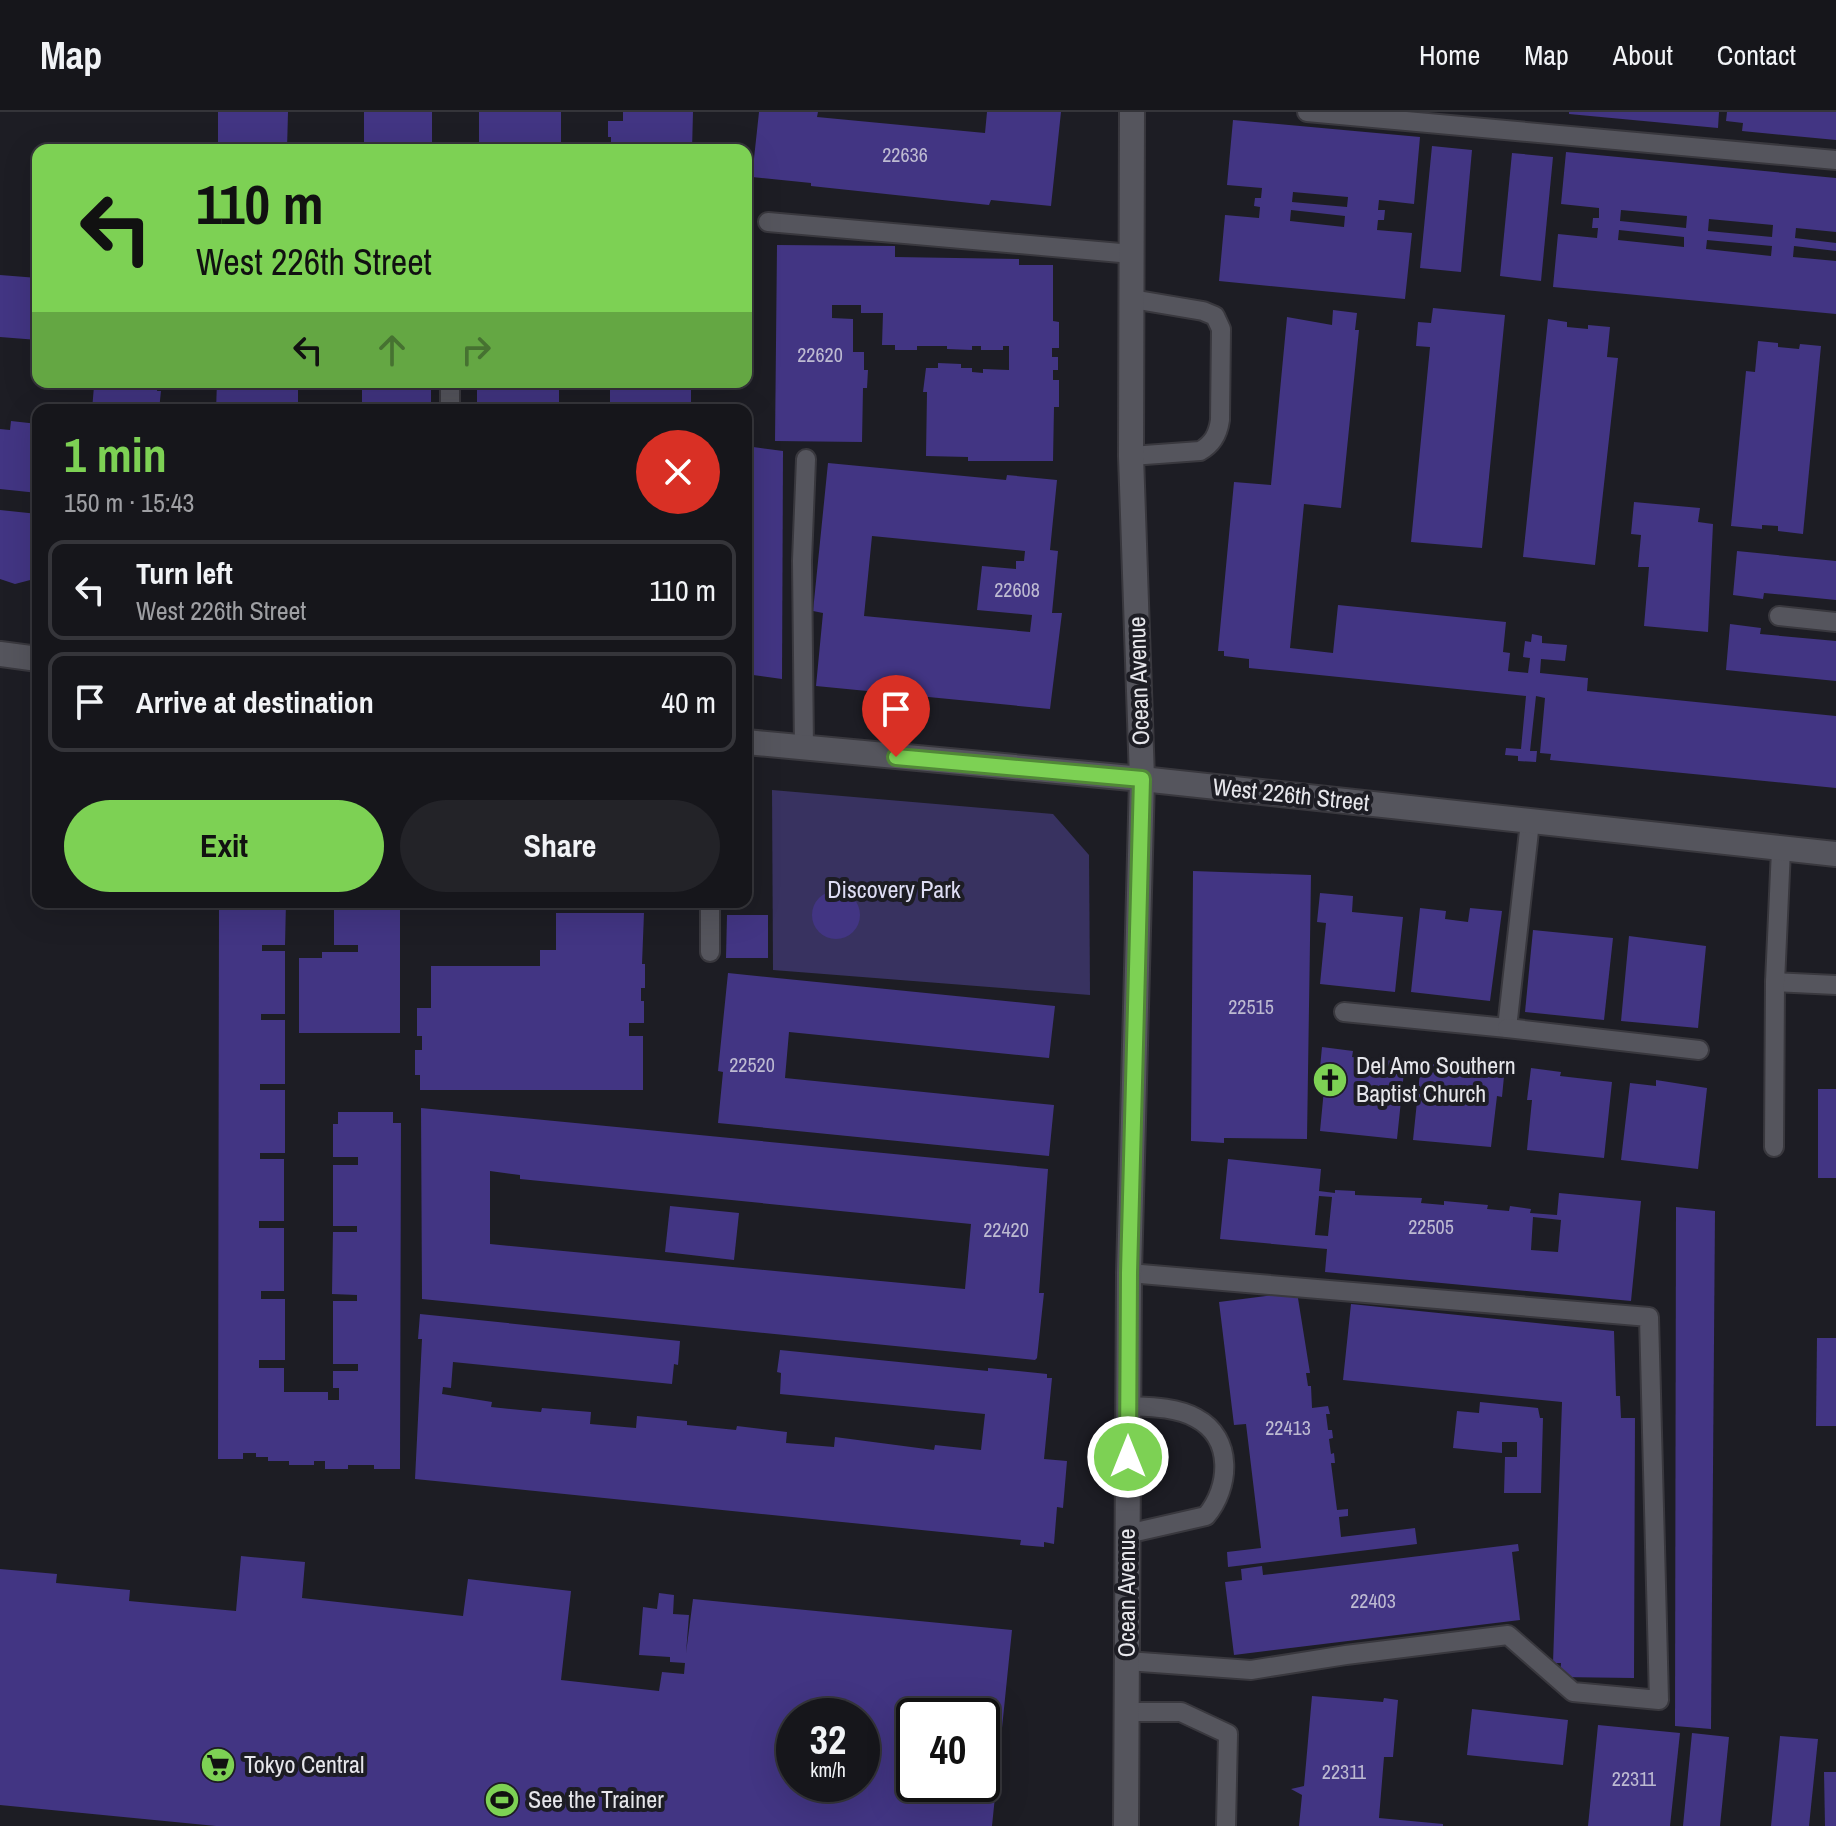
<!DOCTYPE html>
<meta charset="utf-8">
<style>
body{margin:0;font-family:"Archivo Narrow",sans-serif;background:#232328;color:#f1f3f6;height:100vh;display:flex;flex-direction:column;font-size:30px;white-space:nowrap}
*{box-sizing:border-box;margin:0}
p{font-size:26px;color:#9e9fa3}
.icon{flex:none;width:44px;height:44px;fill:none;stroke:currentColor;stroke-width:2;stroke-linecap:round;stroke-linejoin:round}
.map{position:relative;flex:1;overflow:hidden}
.details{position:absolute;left:32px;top:292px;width:720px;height:504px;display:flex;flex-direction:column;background:#16161b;border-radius:16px;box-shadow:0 8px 32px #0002,0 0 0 2px #35353a}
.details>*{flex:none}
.hud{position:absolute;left:32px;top:32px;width:720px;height:244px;border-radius:16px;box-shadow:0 8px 32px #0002,0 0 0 2px #35353a;background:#7dd154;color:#111;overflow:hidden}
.speed{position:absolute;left:776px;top:1586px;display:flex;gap:16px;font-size:40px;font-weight:700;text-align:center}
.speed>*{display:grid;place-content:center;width:104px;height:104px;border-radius:50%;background:#16161b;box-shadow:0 8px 32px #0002,0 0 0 2px #35353a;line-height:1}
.speed small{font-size:20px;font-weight:400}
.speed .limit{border:4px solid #111;border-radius:12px;background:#fff;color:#111}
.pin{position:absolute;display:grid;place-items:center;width:68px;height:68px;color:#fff;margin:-82px -34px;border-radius:50% 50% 50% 0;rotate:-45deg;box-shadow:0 0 8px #0007}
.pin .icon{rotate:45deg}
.me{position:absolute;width:88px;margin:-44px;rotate:0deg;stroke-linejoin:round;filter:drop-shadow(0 0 6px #0008)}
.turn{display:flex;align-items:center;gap:28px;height:168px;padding:0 32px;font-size:36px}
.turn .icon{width:104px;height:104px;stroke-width:2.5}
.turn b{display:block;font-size:56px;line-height:68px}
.lanes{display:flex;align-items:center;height:76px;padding:0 32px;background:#0003;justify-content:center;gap:40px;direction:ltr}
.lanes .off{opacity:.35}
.round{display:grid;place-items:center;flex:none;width:84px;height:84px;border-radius:42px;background:#232328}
.head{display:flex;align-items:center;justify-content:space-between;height:136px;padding:0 32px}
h1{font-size:48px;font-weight:700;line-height:60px;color:#7dd154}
.cta{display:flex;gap:16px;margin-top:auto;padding:16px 32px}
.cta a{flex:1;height:92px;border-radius:48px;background:#7dd154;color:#111;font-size:32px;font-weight:700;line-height:92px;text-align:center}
.cta a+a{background:#232328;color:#f1f3f6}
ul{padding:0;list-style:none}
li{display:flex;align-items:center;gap:24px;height:100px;margin:0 16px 12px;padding:0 16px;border:4px solid #35353a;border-radius:16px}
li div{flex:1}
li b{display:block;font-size:30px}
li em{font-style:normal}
header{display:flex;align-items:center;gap:48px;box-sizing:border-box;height:112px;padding:0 40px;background:#16161b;border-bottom:2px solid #35353a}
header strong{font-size:38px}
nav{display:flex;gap:44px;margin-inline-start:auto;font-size:28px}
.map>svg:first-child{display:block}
.green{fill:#383260}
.building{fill:#423583;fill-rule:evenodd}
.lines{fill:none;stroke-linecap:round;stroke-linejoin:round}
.lane-casing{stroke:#39383e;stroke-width:22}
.street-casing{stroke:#39383e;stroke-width:28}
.secondary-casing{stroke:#39383e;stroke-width:28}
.lane{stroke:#55555d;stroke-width:18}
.street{stroke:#55555d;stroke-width:24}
.secondary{stroke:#55555d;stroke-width:24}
.route-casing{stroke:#518837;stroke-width:20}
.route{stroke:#7dd154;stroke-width:14}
.labels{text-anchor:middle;stroke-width:8;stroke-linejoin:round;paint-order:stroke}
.number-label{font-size:20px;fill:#bdbad1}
.street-label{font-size:24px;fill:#e6e6eb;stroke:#1d1d24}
.park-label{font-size:24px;fill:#deddf4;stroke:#1d1d24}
.poi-label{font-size:24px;fill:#e6e6eb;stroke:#1d1d24;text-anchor:start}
</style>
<header>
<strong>Map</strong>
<nav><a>Home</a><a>Map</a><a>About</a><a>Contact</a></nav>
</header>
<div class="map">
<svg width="1836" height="1714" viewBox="0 0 1836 1714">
<rect width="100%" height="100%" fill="#1d1d24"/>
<polygon class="green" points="772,678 1053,702 1089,743 1090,883 773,858"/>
<g class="building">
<polygon points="218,0 288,0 287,38 218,38"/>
<polygon points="364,0 432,0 432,38 350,38 350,35 364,35"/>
<rect x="479" y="0" width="82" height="38"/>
<polygon points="623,0 693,0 692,38 611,38 611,25 608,25 608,9 623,9"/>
<polygon points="759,0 818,0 817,5 985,21 987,0 1061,0 1051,94 991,88 989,93 811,74 811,71 752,65"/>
<polygon points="1569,0 1719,0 1718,16 1569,2"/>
<polygon points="1727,0 1836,0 1836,28 1742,19 1743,11 1726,9"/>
<path d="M1233 8 1420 25 1414 92 1379 88 1378 98H1385L1384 108H1378L1377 118 1412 121 1405 187 1219 169 1225 103 1259 106 1260 95 1254 94 1255 86H1261L1262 76 1227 73ZM1293 80 1348 85 1347 95 1292 90ZM1291 98 1345 104 1344 115 1290 109Z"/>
<polygon points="1432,34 1472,38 1461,160 1420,156"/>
<path d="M1566 40 1836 66V120L1796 116 1795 126 1836 131V139L1794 134 1793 145 1836 149V202L1553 175 1558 122 1597 126 1598 116H1592L1593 106H1599V96L1561 92ZM1621 98 1687 104 1686 116 1620 109ZM1709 107 1773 113 1772 125 1708 119ZM1619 118 1684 125V135L1618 128ZM1707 128 1772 134 1771 144 1706 137Z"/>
<polygon points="1512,41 1553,45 1541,169 1500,164"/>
<polygon points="777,133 895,134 895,145 1019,147 1019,153 1053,153 1053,209 1059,210 1059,236 1052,236 1052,245 1058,245 1058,258 1053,258 1053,268 1059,268 1059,295 1054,295 1053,349 968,349 968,345 926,344 927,280 923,280 926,256 938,256 938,251 961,252 961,256 972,256 972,260 983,261 983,257 1009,258 1009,234 1003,234 1003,238 981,238 981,234 972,234 972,238 947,237 947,234 917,234 917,238 895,238 895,233 882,233 883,201 861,201 861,193 832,193 832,206 853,207 853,240 864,240 864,258 868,258 867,276 863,276 862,330 775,329"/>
<polygon points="0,163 38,166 38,228 0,225"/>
<polygon points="1433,196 1505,203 1482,436 1411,430 1430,235 1416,234 1418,210 1431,211"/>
<polygon points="1333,198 1357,201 1355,218 1359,218 1341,396 1304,392 1290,536 1333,541 1338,493 1506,510 1503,540 1510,541 1508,559 1528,561 1530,546 1523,545 1525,529 1531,530 1532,522 1542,524 1542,531 1567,533 1565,549 1541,547 1540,561 1588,566 1587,579 1836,604 1836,676 1550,648 1551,642 1540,641 1545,586 1536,584 1530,639 1537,639 1536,650 1518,649 1518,644 1505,643 1506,636 1521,637 1526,584 1249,556 1249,547 1224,544 1224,539 1218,539 1234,370 1271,373 1287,205 1332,213"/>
<polygon points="1548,207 1567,210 1567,215 1588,217 1588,213 1610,215 1607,245 1618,246 1595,453 1523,445"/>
<polygon points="1758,229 1778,231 1778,235 1799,237 1800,232 1821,234 1803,422 1778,419 1778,414 1762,413 1762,417 1731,414 1746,259 1755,260"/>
<polygon points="90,270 158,270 157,279 161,279 159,298 92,298 94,274 90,274"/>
<polygon points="217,270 298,270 298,298 216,298"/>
<rect x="362" y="270" width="69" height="28"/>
<rect x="477" y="270" width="82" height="28"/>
<polygon points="610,270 691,270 691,298 622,298 622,294 610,294"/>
<polygon points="11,309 38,312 38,381 0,377 0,317 10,318"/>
<polygon points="746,334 783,339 782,567 746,562"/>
<path d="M828 351 1006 368 1007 363 1057 368 1050 438 1058 439 1052 501H1062L1050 597 816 574 823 501 813 499ZM872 424 1025 439 1024 449H1016V457L982 454 977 498 1032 503 1030 520 864 504Z"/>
<polygon points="1634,390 1700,396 1698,410 1713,412 1708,520 1644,514 1649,455 1638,455 1641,423 1631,422"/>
<polygon points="0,398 38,402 38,466 15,472 0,467"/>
<polygon points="1737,439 1836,449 1836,488 1764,481 1763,487 1733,483"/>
<polygon points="1730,512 1761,516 1760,522 1836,529 1836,569 1726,558"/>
<polygon points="1193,759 1311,763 1307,1027 1224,1026 1224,1031 1191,1029"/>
<circle cx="836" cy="803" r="24"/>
<polygon points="1320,781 1353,784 1352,800 1403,805 1395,880 1320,872 1326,811 1317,810"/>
<polygon points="219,790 286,790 285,833 262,833 262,839 285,839 285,902 261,902 261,908 285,908 285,972 260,972 260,978 285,978 285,1041 260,1041 260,1047 284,1047 284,1109 259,1109 259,1116 284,1116 284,1179 261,1179 261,1187 285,1187 285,1248 259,1248 259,1256 284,1256 284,1280 328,1280 328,1288 339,1288 339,1276 333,1276 333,1259 358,1259 358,1252 333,1252 333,1189 357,1189 357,1183 332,1182 333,1120 357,1120 357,1114 333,1114 333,1053 358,1053 358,1045 333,1045 333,1012 338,1012 338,1000 393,1000 393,1011 401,1011 400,1357 374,1357 374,1353 348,1353 348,1357 325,1357 325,1349 314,1349 314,1353 289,1353 289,1349 268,1349 268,1345 256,1345 256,1341 243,1341 243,1347 218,1347"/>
<polygon points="334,790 400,790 400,921 299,921 299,846 322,846 322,840 358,840 358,833 334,833"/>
<polygon points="1420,796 1446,799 1445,807 1468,810 1470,796 1502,799 1490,889 1411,880"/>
<polygon points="556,801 644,801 642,852 645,852 645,876 641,876 641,889 644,889 644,911 629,911 629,924 643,924 643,978 420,978 420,963 415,963 415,938 422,938 422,924 417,924 417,896 431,896 431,854 540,854 540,838 556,838"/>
<polygon points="727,803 768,803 768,846 726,846"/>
<polygon points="1533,818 1613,826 1604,908 1525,900"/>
<polygon points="1629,824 1706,834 1698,916 1621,909"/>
<polygon points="728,861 1055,894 1049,946 789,920 785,966 1054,993 1049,1044 718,1011 723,960 718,959"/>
<polygon points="1322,935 1353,939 1352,945 1405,950 1397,1027 1320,1019 1325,967 1319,966"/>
<polygon points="1450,949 1464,951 1464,955 1471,956 1471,950 1505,954 1502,985 1497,984 1491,1035 1413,1028 1421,951 1449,953"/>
<polygon points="1531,956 1561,960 1560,964 1612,970 1604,1046 1527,1038 1532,988 1527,988"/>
<polygon points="1656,968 1707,976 1698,1057 1621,1048 1630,971 1656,974"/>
<rect x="1818" y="977" width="18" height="89"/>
<path d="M421 996 1048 1057 1039 1181H1044L1037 1246 1035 1248 422 1187ZM490 1059 520 1063V1067L971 1112 965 1177 490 1132Z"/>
<path d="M1228 1047 1321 1057 1319 1079 1335 1081V1078L1355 1079V1083L1422 1086 1421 1091 1444 1093V1089L1488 1093 1487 1097 1509 1099 1510 1094 1531 1097 1530 1101 1557 1103 1559 1081 1641 1089 1631 1189 1325 1160 1327 1137 1220 1127ZM1319 1084 1332 1085 1328 1124 1315 1123ZM1533 1105 1561 1108 1558 1140 1531 1138Z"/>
<polygon points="670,1094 739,1101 734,1148 665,1140"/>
<polygon points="1676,1095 1715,1099 1711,1617 1675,1614"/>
<polygon points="1297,1180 1310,1261 1306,1261 1308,1274 1311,1274 1312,1296 1328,1294 1330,1302 1326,1302 1328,1318 1332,1318 1333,1326 1329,1327 1331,1342 1334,1341 1335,1351 1331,1351 1337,1398 1348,1397 1348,1404 1339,1405 1341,1425 1415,1416 1417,1432 1228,1455 1227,1440 1261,1436 1246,1312 1234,1313 1219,1190"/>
<polygon points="1351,1192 1614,1219 1616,1284 1620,1284 1621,1306 1635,1306 1634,1566 1560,1565 1561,1551 1553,1551 1562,1290 1343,1268"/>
<polygon points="420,1202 680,1229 678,1253 674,1252 672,1272 453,1250 451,1276 443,1275 442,1282 492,1290 491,1295 541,1300 542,1296 591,1300 590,1312 636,1316 637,1304 687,1309 687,1313 736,1318 737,1314 787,1320 786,1331 834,1335 835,1325 934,1338 935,1333 981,1338 985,1302 780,1282 781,1261 777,1260 780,1238 988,1259 988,1256 1047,1262 1047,1266 1052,1266 1044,1347 1067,1349 1063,1396 1057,1395 1054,1432 1044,1430 1044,1435 1020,1433 1021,1428 415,1367 422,1227 418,1227"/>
<polygon points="1817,1226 1836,1226 1836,1314 1816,1314"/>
<polygon points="1480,1290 1538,1296 1540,1306 1543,1306 1541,1381 1504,1381 1505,1345 1517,1345 1517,1330 1502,1330 1502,1341 1453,1336 1457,1299 1479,1301"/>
<polygon points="1518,1432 1519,1439 1512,1440 1520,1508 1234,1543 1225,1470 1242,1468 1241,1457 1262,1454 1263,1463"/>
<path d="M241 1444 305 1450 302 1486 463 1504 468 1467 571 1479 561 1568 659 1579 662 1560 684 1562 685 1551 670 1550V1545L639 1543 643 1495 657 1497 659 1481 674 1483 673 1502 689 1503 686 1541 693 1487 1012 1518 992 1714H216L0 1693V1457L57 1462 56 1471 130 1478 129 1489 236 1499ZM794 1604H862V1672H794ZM914 1604H982V1672H914Z"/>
<polygon points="1312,1584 1383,1590 1384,1586 1398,1588 1393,1645 1384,1645 1379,1706 1443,1712 1443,1714 1299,1714 1302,1683 1291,1677 1304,1674"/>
<polygon points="1472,1597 1568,1608 1563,1653 1467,1643"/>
<polygon points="1598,1613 1680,1621 1670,1714 1588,1714"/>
<polygon points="1692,1621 1729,1625 1720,1714 1683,1714"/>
<polygon points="1780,1624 1818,1627 1809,1714 1771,1714"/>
<polygon points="1824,1660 1836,1660 1836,1714 1825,1714"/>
</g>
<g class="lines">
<g class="lane-casing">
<g id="lane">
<polyline points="1307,0 1836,48"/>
<polyline points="768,110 1132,142"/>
<polyline points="450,270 450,298"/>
<path d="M1131 344 1200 339C1213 332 1218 322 1220 308L1221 217 1215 204 1203 199 1132 187"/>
<polyline points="1779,504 1836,510"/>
<polyline points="804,637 802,449 806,347"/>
<polyline points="710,840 710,790"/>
<polyline points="1775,870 1836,873"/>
<polyline points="1344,900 1507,916 1530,710"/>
<polyline points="1507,916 1699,938"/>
<polyline points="1774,1035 1775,870 1781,738"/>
<path d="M1127 1422 1206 1404C1230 1376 1234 1326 1196 1306 1176 1295 1150 1295 1128 1294"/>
<polyline points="1127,1549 1251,1558 1346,1543 1508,1523 1573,1580 1659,1588 1649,1205 1129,1161"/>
<polyline points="1127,1600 1181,1600 1228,1622 1226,1714"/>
</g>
</g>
<g class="street-casing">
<g id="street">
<polyline points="0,542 38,547"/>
<polyline points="746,630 1142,667 1836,742"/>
</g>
</g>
<g class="secondary-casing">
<polyline id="secondary" points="1126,1714 1129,1161 1142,667 1131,344 1132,0"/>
</g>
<use href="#lane" class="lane"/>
<use href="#street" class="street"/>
<use href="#secondary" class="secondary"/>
</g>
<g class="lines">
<g class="route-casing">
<polyline id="route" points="896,645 1142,667 1129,1161 1128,1345"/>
</g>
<use href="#route" class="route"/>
</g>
<defs>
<g id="church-disc" transform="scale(1.8)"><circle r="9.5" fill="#7dd154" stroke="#1d1d24"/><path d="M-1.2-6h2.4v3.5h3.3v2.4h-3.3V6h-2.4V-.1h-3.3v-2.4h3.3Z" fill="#111"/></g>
<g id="supermarket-disc" transform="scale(1.8)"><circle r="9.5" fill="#7dd154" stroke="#1d1d24"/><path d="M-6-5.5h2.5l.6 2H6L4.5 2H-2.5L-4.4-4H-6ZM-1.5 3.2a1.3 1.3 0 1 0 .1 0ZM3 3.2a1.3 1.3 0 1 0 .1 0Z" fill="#111"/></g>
<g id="stadium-disc" transform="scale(1.8)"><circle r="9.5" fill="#7dd154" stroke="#1d1d24"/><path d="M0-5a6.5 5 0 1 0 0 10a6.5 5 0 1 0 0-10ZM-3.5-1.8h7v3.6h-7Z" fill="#111"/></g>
</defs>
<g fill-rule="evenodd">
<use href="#church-disc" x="1330" y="968"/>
<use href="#supermarket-disc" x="218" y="1653"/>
<use href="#stadium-disc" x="502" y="1688"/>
</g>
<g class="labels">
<g class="number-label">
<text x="905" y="50">22636</text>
<text x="820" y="250">22620</text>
<text x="1017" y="485">22608</text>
<text x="1251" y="902">22515</text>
<text x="752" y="960">22520</text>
<text x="1431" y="1122">22505</text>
<text x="1006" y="1125">22420</text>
<text x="1288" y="1323">22413</text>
<text x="1373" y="1496">22403</text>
<text x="1344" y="1667">22311</text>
<text x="1634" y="1674">22311</text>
</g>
<g class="street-label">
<text transform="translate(1139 569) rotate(-92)" y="8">Ocean Avenue</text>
<text transform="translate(1291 683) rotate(6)" y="8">West 226th Street</text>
<text transform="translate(1127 1481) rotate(-90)" y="8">Ocean Avenue</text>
</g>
<g class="park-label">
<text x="894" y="786">Discovery Park</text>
</g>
<g class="poi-label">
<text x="1356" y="962">Del Amo Southern<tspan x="1356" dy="28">Baptist Church</tspan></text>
<text x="244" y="1661">Tokyo Central</text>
<text x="528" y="1696">See the Trainer</text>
</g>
</g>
</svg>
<div class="speed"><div>32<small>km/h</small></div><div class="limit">40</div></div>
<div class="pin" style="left:896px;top:645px;background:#d93025"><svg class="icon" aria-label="arrive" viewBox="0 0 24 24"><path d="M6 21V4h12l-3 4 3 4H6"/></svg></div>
<svg class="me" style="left:1128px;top:1345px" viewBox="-20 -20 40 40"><circle r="17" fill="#7dd154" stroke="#fff" stroke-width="3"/><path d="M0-11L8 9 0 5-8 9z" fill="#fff"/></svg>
<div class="hud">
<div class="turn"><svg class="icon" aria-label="left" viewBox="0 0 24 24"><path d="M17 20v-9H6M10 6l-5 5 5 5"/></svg><div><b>110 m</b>West 226th Street</div></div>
<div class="lanes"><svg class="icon" aria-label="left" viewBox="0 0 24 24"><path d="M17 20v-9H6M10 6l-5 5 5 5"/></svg><svg class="icon off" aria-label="ahead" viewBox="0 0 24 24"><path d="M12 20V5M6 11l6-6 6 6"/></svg><svg class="icon off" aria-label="right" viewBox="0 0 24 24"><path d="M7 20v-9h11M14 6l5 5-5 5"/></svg></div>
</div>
<section class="details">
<div class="head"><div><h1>1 min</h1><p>150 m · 15:43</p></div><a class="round" style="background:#d93025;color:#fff"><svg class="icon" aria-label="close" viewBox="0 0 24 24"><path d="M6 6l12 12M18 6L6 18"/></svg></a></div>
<ul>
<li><svg class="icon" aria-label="left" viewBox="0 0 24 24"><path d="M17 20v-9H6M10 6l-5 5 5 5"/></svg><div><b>Turn left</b><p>West 226th Street</p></div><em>110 m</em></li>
<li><svg class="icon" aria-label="arrive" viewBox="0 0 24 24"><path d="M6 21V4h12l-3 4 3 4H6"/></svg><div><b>Arrive at destination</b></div><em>40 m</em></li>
</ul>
<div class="cta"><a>Exit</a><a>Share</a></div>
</section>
</div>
